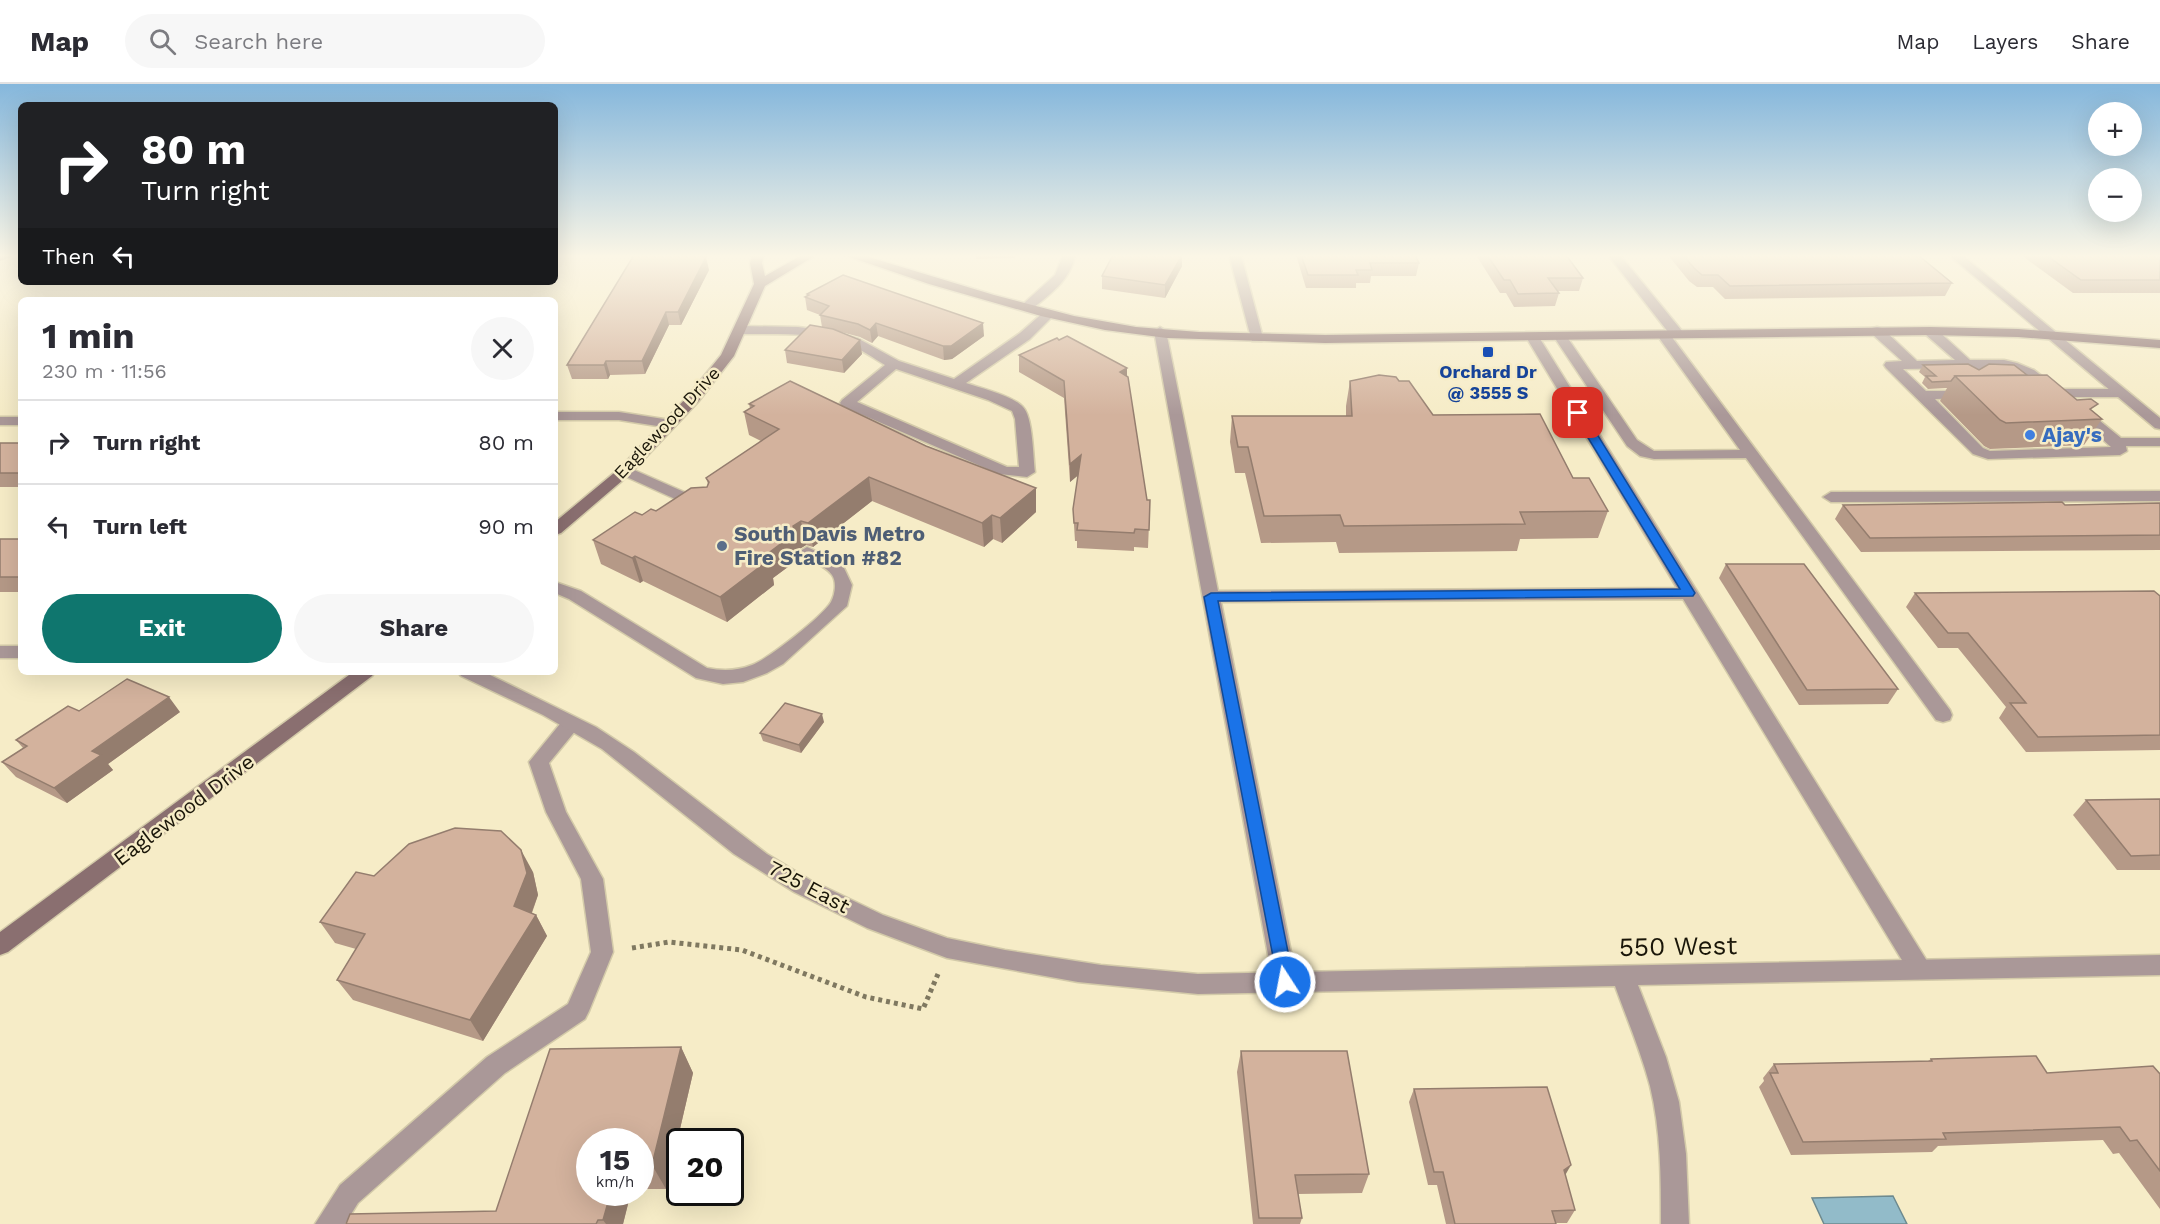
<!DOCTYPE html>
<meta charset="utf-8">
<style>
body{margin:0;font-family:"Work Sans",sans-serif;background:#f7f7f7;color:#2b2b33;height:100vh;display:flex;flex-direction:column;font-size:22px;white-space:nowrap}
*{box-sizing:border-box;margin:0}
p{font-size:20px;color:#7c7c81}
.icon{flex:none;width:33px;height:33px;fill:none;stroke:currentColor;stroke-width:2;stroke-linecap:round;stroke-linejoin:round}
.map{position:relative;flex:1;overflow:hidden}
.drawer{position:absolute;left:18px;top:213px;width:540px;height:378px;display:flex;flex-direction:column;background:#fff;border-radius:9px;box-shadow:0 6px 24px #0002}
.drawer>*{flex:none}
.hud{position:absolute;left:18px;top:18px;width:540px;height:183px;border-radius:9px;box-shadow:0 6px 24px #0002;background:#202124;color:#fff;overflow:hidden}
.fabs{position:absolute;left:2088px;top:18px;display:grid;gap:12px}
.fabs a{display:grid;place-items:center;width:54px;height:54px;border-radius:50%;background:#fff;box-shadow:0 6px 24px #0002;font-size:30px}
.speed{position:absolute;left:576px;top:1044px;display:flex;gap:12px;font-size:30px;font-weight:700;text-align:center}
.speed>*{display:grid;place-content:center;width:78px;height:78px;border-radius:50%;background:#fff;box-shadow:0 6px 24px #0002;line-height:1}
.speed small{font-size:15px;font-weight:400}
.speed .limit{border:3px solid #111;border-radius:9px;background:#fff;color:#111}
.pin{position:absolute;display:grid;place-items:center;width:51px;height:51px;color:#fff;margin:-26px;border-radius:12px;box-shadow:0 3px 9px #0006}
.me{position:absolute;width:66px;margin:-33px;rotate:349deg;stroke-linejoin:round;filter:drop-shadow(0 0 4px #0008)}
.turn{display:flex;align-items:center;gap:21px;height:126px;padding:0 24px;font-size:27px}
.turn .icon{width:78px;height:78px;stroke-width:2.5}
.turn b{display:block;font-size:42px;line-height:51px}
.then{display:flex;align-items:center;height:57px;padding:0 24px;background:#0003;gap:12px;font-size:22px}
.round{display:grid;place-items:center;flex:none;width:63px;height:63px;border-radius:32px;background:#f7f7f7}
.overview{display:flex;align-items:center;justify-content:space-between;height:102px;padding:0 24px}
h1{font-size:36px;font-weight:700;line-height:45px}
.action{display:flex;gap:12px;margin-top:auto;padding:12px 24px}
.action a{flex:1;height:69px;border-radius:36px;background:#0f766e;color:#fff;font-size:24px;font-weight:700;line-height:69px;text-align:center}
.action a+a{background:#f7f7f7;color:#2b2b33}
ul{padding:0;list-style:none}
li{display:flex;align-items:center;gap:18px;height:84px;padding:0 24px;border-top:2px solid #e1e1e2}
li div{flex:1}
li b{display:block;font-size:22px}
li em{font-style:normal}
header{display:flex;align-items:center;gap:36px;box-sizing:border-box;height:84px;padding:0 30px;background:#fff;border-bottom:2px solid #e1e1e2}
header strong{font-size:28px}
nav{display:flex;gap:33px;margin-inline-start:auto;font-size:21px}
.search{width:420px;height:54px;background:#f7f7f7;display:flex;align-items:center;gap:15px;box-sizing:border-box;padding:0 21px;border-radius:33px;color:#7c7c81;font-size:22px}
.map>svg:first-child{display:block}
.water{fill:#92bbc9;stroke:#6e8a8f;stroke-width:1.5}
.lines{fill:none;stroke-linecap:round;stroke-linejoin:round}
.lane-casing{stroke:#d3caa9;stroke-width:3}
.street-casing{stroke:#d3caa9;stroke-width:3}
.secondary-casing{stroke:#d3caa9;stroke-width:3}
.path{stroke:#7f7860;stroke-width:5;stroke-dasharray:4 4;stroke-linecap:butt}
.lane{fill:#aa9898;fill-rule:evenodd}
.street{fill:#aa9898;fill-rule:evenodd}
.secondary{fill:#8a6f70;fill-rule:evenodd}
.wall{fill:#b59987}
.shaded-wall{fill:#947d6e}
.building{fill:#d3b29d;stroke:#947d6e;stroke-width:1.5}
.route{fill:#1a73e8;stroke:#114b97;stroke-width:1.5}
.transit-dot{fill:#1a4fb4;stroke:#f6ecc7;stroke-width:2}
.shop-dot{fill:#3f7fe0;stroke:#f6ecc7;stroke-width:2}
.service-dot{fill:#5c6f8a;stroke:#f6ecc7;stroke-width:2}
.labels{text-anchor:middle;stroke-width:5;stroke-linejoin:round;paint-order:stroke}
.far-transit-label{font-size:18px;font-weight:bold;fill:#164399;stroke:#f6ecc7}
.far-street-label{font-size:18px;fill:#1a1609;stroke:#f6ecc7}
.shop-label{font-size:21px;font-weight:bold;fill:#366cbe;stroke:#f6ecc7;text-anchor:start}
.service-label{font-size:21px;font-weight:bold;fill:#4e5e75;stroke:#f6ecc7;text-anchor:start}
.street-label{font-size:21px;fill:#1a1609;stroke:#f6ecc7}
.near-street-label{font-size:26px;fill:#1a1609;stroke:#f6ecc7}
</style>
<header>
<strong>Map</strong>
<div class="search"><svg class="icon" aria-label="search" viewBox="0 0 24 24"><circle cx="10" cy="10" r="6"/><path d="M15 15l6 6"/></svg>Search here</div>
<nav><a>Map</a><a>Layers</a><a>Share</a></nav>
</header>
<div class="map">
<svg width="2160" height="1140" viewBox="0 0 2160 1140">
<rect width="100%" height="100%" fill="#f6ecc7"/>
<polygon class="water" points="1893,1112 1907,1140 1824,1140 1812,1114"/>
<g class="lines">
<g class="lane-casing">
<g id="lane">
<path d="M1063 171H1075C1071 196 1050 210 1031 226H1023L1021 223 1023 220 1055 191Z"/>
<path d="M1049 226 1055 230 1030 255 966 299C981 304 1013 312 1023 323 1033 333 1033 373 1035 388L1027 393 999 390 842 322 840 319 842 316 885 281C873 274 861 265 848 260 815 248 776 250 741 250L735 246 741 242 798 243 830 247 859 255 899 277 954 295 1020 249 1045 227ZM896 285 988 316 1012 327 1015 335 1019 383H1007L857 318Z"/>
<polygon points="1160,243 1166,247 1218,507 1677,504 1526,253 1527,250 1537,250 1927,877 1931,884 1927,891 1919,894 1911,891 1683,515 1221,518 1297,898 1293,905 1285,908 1277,905 1273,898 1154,247"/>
<polygon points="1877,243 1882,244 1917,277 1955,276 1925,250 1924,247 1925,244 1935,244 1970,276 2004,276 2017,279 2034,286 2059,305 2121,305 2128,309 2121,313 2056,313 2016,287 2004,284 1980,284 1983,287 1976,291 1964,284 1903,285 1926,307 1973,307 1975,310 1968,314 1935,315 1983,364 1990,367 2111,363 2074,330 2072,327 2074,324 2084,324 2121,354 2160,354 2160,362 2126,362 2127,367 2120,371 1988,375 1973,370 1886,284 1884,281 1886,278 1902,277 1872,250 1871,247 1872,244"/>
<polygon points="1663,247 1668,248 1950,626 1952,631 1950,636 1943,638 1936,636 1746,374 1654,375 1640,372 1627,362 1554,253 1555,250 1565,250 1637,356 1654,367 1740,366 1657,251"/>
<polygon points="625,382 707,418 709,421 707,424 695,424 620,390 617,387"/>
<polygon points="2160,407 2160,417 1831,418 1823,413 1831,408"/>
<path d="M807 463 831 474 844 484 852 501 847 522 783 580 767 589 743 598 723 600 696 594 569 515 555 509V498L581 507 707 584C722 587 737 587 752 581 768 575 823 532 831 518 835 511 837 498 832 491 826 482 811 477 801 472L799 468Z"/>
<polygon points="571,633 578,635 581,640 549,679 566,728 603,795 613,868 589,927 585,935 505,989 358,1119 345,1140 315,1140 340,1101 487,973 568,920 591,868 581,795 546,728 529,678 564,635"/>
</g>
</g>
<g class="street-casing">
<g id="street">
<polygon points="1229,171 1241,171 1263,254 1262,257 1252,257 1251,254"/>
<polygon points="1608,171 1620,171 1682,247 1683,250 1682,253 1672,253"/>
<polygon points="1949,171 1962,171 2160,334 2160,345 2155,344"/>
<polygon points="555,328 619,328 670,336 677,340 670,344 619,336 555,336"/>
<rect x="0" y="333" width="21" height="8"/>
<rect x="0" y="562" width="21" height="12"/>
<path d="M458 588H484L596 643 634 668 767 770 810 796 883 831 947 854 1005 866 1101 881 1198 890 2160 871V891L1638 901 1666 973 1679 1018 1686 1070 1689 1140H1661C1661 1094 1661 1047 1650 1002 1641 968 1627 935 1615 902L1198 910 1078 898 947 874 867 844 794 808 734 770 602 665 543 631 461 592Z"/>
</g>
</g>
<g class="secondary-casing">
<g id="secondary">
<polygon points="752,171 764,171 762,179 765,192 802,171 816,171 765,202 734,272 698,318 630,390 561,449 555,451 555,438 620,384 688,312 721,271 754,200 750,179"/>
<polygon points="844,171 862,171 994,211 1074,232 1136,243 1199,248 1325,251 1930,243 2018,245 2160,256 2160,264 2018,253 1930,251 1325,259 1167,254 1105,246 1041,232 929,200"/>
<polygon points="353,588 375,588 372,592 8,868 0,871 0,848"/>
</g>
</g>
<polyline class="path" points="632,864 669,858 742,866 866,913 923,925 938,890"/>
<use href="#lane" class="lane"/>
<use href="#street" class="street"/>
<use href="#secondary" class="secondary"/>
</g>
<g class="wall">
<polygon points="974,171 1015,171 1015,174 976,175 976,172 974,172"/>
<polygon points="1296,171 1415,171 1419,179 1416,192 1371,192 1370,199 1356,199 1356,204 1306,204"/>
<polygon points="1476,171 1566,171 1583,194 1579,207 1557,207 1559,209 1555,222 1514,223 1506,209 1500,209"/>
<polygon points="1668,171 1918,171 1952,199 1945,212 1725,215 1713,203 1697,203 1689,197"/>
<polygon points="2021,171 2160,171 2160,209 2073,209"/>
<polygon points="1182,182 1165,214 1102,205 1102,192"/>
<polygon points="709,186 681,241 669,241 645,290 610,291 608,295 572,295 567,281"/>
<polygon points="807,210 984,252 952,275 944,276 878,252 872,259 860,253 841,248 862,270 844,289 787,279 785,266 822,243 820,231 807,226 805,213 807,212"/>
<polygon points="1019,271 1127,292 1147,416 1150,416 1148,464 1134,463 1134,467 1077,464 1077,457 1075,457 1073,425 1078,391 1070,398 1064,314 1019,288"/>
<polygon points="1923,281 2027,291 2077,316 2102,335 2084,361 1990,365 1984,362 1940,317 1947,304 1928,305 1922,299 1925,293 1919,288"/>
<polygon points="1350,297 1433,331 1573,394 1608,427 1598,454 1520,455 1517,467 1339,469 1336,458 1261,459 1245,389 1235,389 1230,358 1232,332 1346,332 1346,322"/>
<polygon points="749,320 1036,428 1002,459 993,455 984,463 872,417 813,463 806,461 798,466 800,474 773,494 774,501 727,538 643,497 640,499 601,480 593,456 642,431 656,427 707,403 708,400 706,394 761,357 749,351 744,328 750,324"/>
<rect x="0" y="359" width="21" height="44"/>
<polygon points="2160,419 2160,466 1861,468 1835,435 1843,421 2065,421"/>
<rect x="0" y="455" width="21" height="53"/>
<polygon points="1726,480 1898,605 1888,620 1799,621 1719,494"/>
<polygon points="1915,509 2160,512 2160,666 2026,668 1999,634 2006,623 1958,564 1938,564 1906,523"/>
<polygon points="180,628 108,680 113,686 67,719 16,693 2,678 23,664 16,656"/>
<polygon points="824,638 801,669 763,657 760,649"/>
<polygon points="2160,715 2160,786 2117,786 2073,731 2086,716"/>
<polygon points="533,788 538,811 532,829 536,831 547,852 483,957 353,916 337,896 356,865 335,859 320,838 374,792"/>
<polygon points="681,963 693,989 666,1105 640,1105 640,1058 590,1058 631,1108 623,1140 346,1140 496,1127"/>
<polygon points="1241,967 1369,1090 1362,1109 1298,1110 1302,1134 1300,1140 1253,1140 1237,988"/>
<polygon points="1931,975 2047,989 2160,990 2160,1125 2119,1069 2113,1070 2103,1056 1938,1062 1932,1068 1791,1071 1759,1003 1764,997 1763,994 1774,980 1928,977"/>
<polygon points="1414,1005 1565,1091 1575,1126 1567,1139 1556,1139 1556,1140 1446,1140 1437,1101 1428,1101 1409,1018"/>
</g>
<g class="shaded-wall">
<polygon points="0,171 16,171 0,177"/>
<polygon points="1182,171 1182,182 1165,214 1165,201"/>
<polygon points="706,173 709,186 681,241 678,228"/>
<polygon points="666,228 669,241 645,290 642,277"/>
<polygon points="876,239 878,252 872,259 870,246"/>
<polygon points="983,239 984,252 952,275 944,276 943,262"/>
<polygon points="860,256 862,270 844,289 842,276"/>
<polygon points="606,277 610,291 608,295 604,281"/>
<polygon points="1127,284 1127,301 1120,288"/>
<polygon points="1081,371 1081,389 1070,398 1070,380"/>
<polygon points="869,393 872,417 813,463 808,439"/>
<polygon points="1036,404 1036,428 1002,459 1000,434"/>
<polygon points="992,431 993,455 984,463 982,439"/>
<polygon points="801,437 806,461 798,466 800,474 773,494 774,501 727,538 720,513 762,474 793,442"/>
<polygon points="635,472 643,497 640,499 632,474"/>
<polygon points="169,613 180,628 108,680 113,686 67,719 54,704 92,667"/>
<polygon points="822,630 824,638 801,669 799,661"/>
<polygon points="521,766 533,788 538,811 526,844 514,822"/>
<polygon points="536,831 547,852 483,957 470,936"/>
<polygon points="681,963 693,989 666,1105 652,1081"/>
<polygon points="1571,1081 1563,1095 1564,1086"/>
<polygon points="611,1108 631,1108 623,1140 606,1140 603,1136"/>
</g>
<g class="building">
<polygon points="634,171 699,171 706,173 678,228 666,228 642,277 606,277 604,281 567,281"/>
<polygon points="1113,171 1182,171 1165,201 1102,192"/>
<polygon points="1301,171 1415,171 1419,179 1370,179 1372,186 1356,186 1358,191 1308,191"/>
<polygon points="1487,171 1566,171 1583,194 1548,194 1559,209 1518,210 1510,196 1504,196"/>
<polygon points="1683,171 1918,171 1952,199 1730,202 1718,191 1702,191 1694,184"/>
<polygon points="2046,171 2160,171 2160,196 2081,196"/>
<polygon points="843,191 983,239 951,262 943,262 876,239 870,246 858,240 820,231 829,222 805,213 809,211 807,210"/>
<polygon points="810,241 833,245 860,256 842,276 785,266"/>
<polygon points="1067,252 1127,284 1120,288 1128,293 1147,416 1150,416 1149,446 1135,445 1134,449 1077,446 1078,439 1074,439 1073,425 1081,371 1070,380 1064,297 1019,271 1057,254 1059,256"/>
<polygon points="1968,280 1979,286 1989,280 2014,281 2027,291 1955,292 1951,297 1932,298 1926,292 1936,292 1923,281"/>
<polygon points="1379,291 1396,293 1399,297 1409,297 1433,331 1540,330 1573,394 1589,394 1608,427 1520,428 1525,440 1344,442 1340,431 1264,432 1248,363 1238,363 1232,332 1352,332 1350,297"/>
<polygon points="2047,291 2077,316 2091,315 2098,320 2090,325 2102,335 2006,339 2000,336 1955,292"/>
<polygon points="790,297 926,362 1036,404 1000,434 992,431 982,439 869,393 808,439 801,437 793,442 795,449 762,474 769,476 720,513 635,472 632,474 593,456 635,428 642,431 651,425 656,427 691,404 707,403 709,398 706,394 779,345 744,328 754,322 749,320"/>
<rect x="0" y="359" width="21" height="30"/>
<polygon points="2062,418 2065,421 2160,419 2160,451 1870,454 1843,421"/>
<rect x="0" y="455" width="21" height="38"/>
<polygon points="1726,480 1804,480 1898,605 1807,606"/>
<polygon points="2154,507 2160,512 2160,651 2038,653 2010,619 2026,619 1968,549 1948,549 1915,509"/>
<polygon points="127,595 169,613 92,667 101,671 54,704 2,678 27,662 16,656 68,622 79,627"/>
<polygon points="785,619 822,630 799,661 760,649"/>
<polygon points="2160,715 2160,771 2131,772 2086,716"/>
<polygon points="455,744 501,747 521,766 527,789 514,822 536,831 470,936 337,896 365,850 320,838 356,788 374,792 409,760"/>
<polygon points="681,963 652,1081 640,1081 640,1058 590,1058 590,1108 611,1108 603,1136 598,1136 596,1140 346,1140 350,1130 496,1127 550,965"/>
<polygon points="1241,967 1347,967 1369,1090 1295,1091 1302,1134 1259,1134"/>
<polygon points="2036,972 2047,989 2153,982 2160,990 2160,1087 2137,1056 2130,1057 2120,1043 1943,1049 1946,1055 1803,1058 1770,989 1778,989 1774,980 1932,977 1931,975"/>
<polygon points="1547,1003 1571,1081 1564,1086 1575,1126 1552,1127 1556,1140 1455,1140 1443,1088 1434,1088 1414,1005"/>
</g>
<linearGradient id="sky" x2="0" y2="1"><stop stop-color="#85b7dc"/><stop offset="0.52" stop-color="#fbf6e6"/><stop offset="1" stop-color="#fbf6e6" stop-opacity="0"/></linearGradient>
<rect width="2160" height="331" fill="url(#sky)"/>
<polygon class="route" points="1578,326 1584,329 1695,509 1693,512 1218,517 1294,898 1292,904 1285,906 1279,904 1204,513 1211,509 1680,505 1573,329"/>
<rect class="transit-dot" x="1482" y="262" width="12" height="12" rx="3"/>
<circle class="shop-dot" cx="2030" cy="351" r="6"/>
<circle class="service-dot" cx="722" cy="462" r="6"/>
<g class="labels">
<g class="far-transit-label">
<text x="1488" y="294">Orchard Dr<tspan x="1488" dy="21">@ 3555 S</tspan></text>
</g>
<g class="far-street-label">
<text transform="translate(667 339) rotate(-47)" y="6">Eaglewood Drive</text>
</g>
<g class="shop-label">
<text x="2042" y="358">Ajay's</text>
</g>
<g class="service-label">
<text x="734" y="457">South Davis Metro<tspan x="734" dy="24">Fire Station #82</tspan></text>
</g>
<g class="street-label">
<text transform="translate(184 726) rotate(-37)" y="7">Eaglewood Drive</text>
<text transform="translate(809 803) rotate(28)" y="7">725 East</text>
</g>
<g class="near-street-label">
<text transform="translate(1678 862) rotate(-1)" y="9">550 West</text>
</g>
</g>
</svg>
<div class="fabs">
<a>+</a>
<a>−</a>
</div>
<div class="speed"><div>15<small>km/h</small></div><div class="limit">20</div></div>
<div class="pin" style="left:1578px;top:329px;background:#d93025"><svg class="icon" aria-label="arrive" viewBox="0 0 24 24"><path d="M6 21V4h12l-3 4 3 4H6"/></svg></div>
<svg class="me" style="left:1285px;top:898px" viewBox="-20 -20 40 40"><circle r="17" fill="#1a73e8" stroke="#fff" stroke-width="3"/><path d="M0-11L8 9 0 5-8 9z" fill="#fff"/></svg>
<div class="hud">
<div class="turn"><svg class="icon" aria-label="right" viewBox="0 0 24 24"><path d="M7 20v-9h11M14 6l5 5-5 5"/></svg><div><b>80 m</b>Turn right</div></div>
<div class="then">Then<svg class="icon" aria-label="left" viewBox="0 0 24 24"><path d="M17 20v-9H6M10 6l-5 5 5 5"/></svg></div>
</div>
<section class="drawer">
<div class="overview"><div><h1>1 min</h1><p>230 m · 11:56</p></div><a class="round"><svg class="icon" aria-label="close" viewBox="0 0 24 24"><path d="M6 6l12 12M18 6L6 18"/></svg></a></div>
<ul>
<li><svg class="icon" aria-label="right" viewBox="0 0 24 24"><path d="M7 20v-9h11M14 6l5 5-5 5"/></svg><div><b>Turn right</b></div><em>80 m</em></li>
<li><svg class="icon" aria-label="left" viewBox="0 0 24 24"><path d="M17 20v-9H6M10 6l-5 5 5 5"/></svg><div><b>Turn left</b></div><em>90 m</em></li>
</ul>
<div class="action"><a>Exit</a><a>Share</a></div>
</section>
</div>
